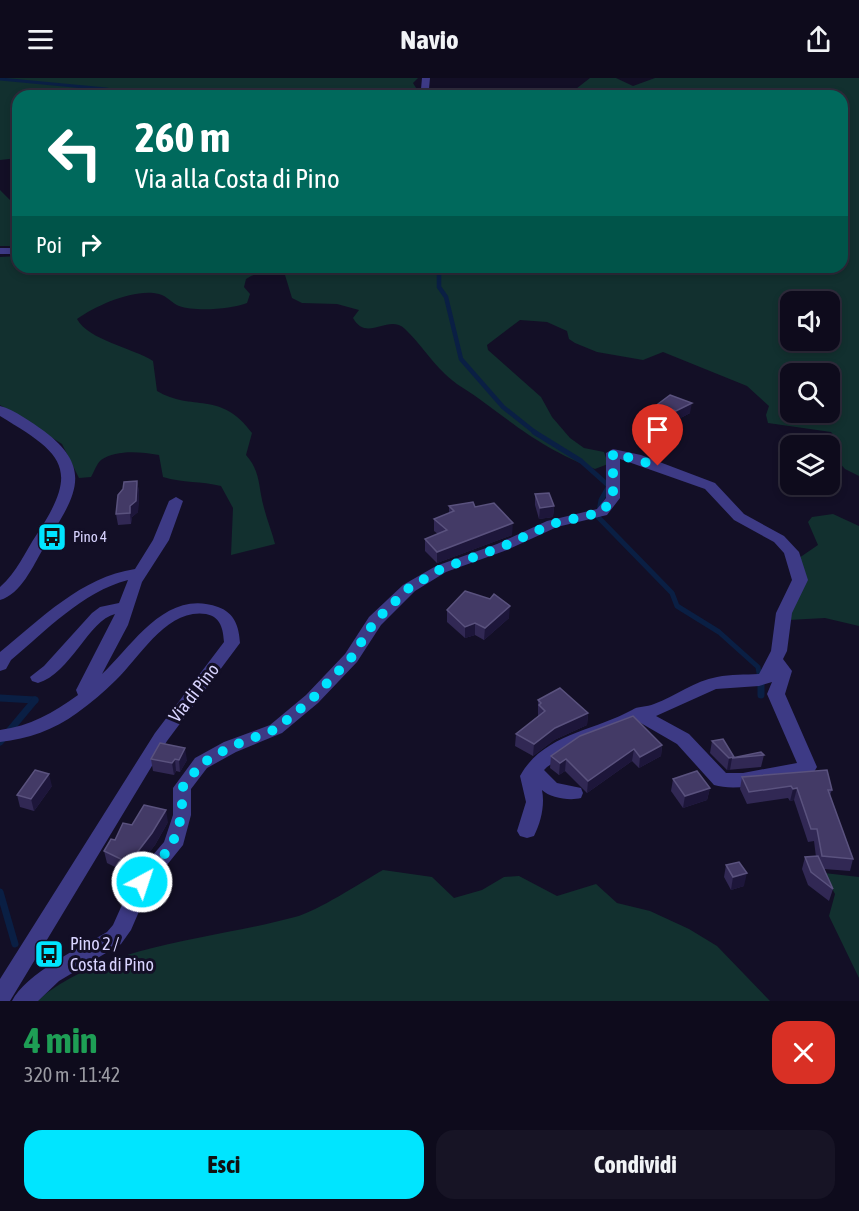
<!DOCTYPE html>
<html lang="it">
<meta charset="utf-8">
<style>
body{margin:0;font-family:"Asap Condensed",sans-serif;background:#171425;color:#f1f3f6;height:100vh;display:flex;flex-direction:column;font-size:22px;white-space:nowrap}
*{box-sizing:border-box;margin:0}
p{font-size:20px;color:#9b9ba3}
.icon{flex:none;width:33px;height:33px;fill:none;stroke:currentColor;stroke-width:2;stroke-linecap:round;stroke-linejoin:round}
.map{position:relative;height:923px;overflow:hidden}
.sheet{display:flex;flex-direction:column;background:#0e0b1c;flex:1}
.sheet>*{flex:none}
.banner{position:absolute;left:12px;top:12px;width:836px;height:183px;border-radius:18px;box-shadow:0 3px 9px #0003,0 0 0 2px #2e2b3b;background:#00695c;color:#fff;overflow:hidden}
.tools{position:absolute;left:780px;top:213px;display:grid;gap:12px}
.tools a{display:grid;place-items:center;width:60px;height:60px;border-radius:12px;background:#0e0b1c;box-shadow:0 3px 9px #0003,0 0 0 2px #2e2b3b;font-size:30px}
.pin{position:absolute;display:grid;place-items:center;width:51px;height:51px;color:#fff;margin:-62px -26px;border-radius:50% 50% 50% 0;rotate:-45deg;box-shadow:0 0 6px #0007}
.pin .icon{rotate:45deg}
.me{position:absolute;width:66px;margin:-33px;rotate:40deg;stroke-linejoin:round;filter:drop-shadow(0 0 4px #0008)}
.turn{display:flex;align-items:center;gap:21px;height:126px;padding:0 24px;font-size:27px}
.turn .icon{width:78px;height:78px;stroke-width:2.5}
.turn b{display:block;font-size:42px;line-height:51px}
.then{display:flex;align-items:center;height:57px;padding:0 24px;background:#0003;gap:12px;font-size:22px}
.round{display:grid;place-items:center;flex:none;width:63px;height:63px;border-radius:18px;background:#171425}
.headline{display:flex;align-items:center;justify-content:space-between;height:102px;padding:0 24px}
h1{font-size:36px;font-weight:700;line-height:45px;color:#1e9e55}
.button{display:flex;gap:12px;margin-top:auto;padding:12px 24px}
.button a{flex:1;height:69px;border-radius:18px;background:#00e5ff;color:#111;font-size:24px;font-weight:700;line-height:69px;text-align:center}
.button a+a{background:#171425;color:#f1f3f6}
header{display:flex;justify-content:space-between;align-items:center;height:78px;padding:0 24px;background:#0e0b1c;font-size:27px;font-weight:700}
.map>svg:first-child{display:block}
.green{fill:#12302f;fill-rule:evenodd}
.lines{fill:none;stroke-linecap:round;stroke-linejoin:round}
.stream-far3{stroke:#0a1f44;stroke-width:3}
.stream-far2{stroke:#0a1f44;stroke-width:4.5}
.stream-far1{stroke:#0a1f44;stroke-width:5}
.stream{stroke:#0a1f44;stroke-width:7}
.minor{fill:#3d3a85;fill-rule:evenodd}
.wall{fill:#312854}
.shaded-wall{fill:#1d163a}
.building{fill:#433a66;stroke:#5a527e;stroke-width:1.5}
.route{stroke:#00e5ff;stroke-width:10;stroke-dasharray:0 18}
.labels{text-anchor:middle;stroke-width:6;stroke-linejoin:round;paint-order:stroke}
.poi-label{font-size:15px;fill:#d9d4ff;stroke:#130f26;text-anchor:start}
.near-street-label{font-size:18px;fill:#d9d4ff;stroke:#130f26}
.near-poi-label{font-size:18px;fill:#d9d4ff;stroke:#130f26;text-anchor:start}
</style>
<header><svg class="icon" aria-label="menu" viewBox="0 0 24 24"><path d="M4 6h16M4 12h16M4 18h16"/></svg>Navio<svg class="icon" aria-label="share" viewBox="0 0 24 24"><path d="M12 15V3M7 8l5-5 5 5M5 13v7h14v-7"/></svg></header>
<div class="map">
<svg width="859" height="923" viewBox="0 0 859 923">
<rect width="100%" height="100%" fill="#130f26"/>
<g class="green">
<polygon points="0,0 418,0 413,5 421,18 18,18 18,80 0,82"/>
<path d="M590 0H616L633 8 655 0H859V398L845 391 835 380 839 364 831 354 768 345 766 337 769 328 747 308 663 274 643 282 597 274 575 265 569 261 567 253 547 244 520 242 487 267 488 272 541 319 552 339 570 360 584 370 604 374 608 386 595 391C546 372 520 351 478 320 467 312 455 306 445 296 430 282 420 265 405 251 388 235 367 265 353 240L359 232 337 226 302 225 292 220 285 197C270 192 259 193 246 201L244 209 250 216 247 225C233 231 195 234 179 228 172 225 167 218 159 216 135 210 97 227 77 241 88 262 133 270 153 283L157 313C192 334 221 312 252 355L246 377C261 394 258 409 264 430 267 442 272 454 275 466L231 477 233 430 221 408C201 403 183 405 163 399L159 377C141 374 117 371 101 382 97 385 94 394 91 399L79 400 62 366 0 327V179L18 178V189H842V18H525L540 14H572ZM790 224H830V262H790ZM790 296H830V334H790Z"/>
<polygon points="0,112 10,122 18,125 18,168 0,168"/>
<polygon points="833,436 859,448 859,548 825,540 788,542 799,480 818,467 808,444 812,439"/>
<path d="M383 792 432 799 454 820 482 812 504 799 519 798 557 818 596 806 617 825 650 833 689 851 717 868 770 923H37C103 866 211 862 295 839 318 833 360 805 383 792Z"/>
<polygon points="824,795 859,799 859,900 829,838 835,816"/>
</g>
<g class="lines">
<g class="stream-far3">
<polyline points="0,1 106,11 140,18"/>
<polyline points="136,14 170,18"/>
</g>
<polyline class="stream-far2" points="439,189 439,209 446,219 461,281 503,329 537,356"/>
<polyline class="stream-far1" points="534,354 581,383 609,408 601,422 598,439 672,515 677,528 719,554 758,589 761,607"/>
<g class="stream">
<polyline points="761,605 761,617"/>
<polyline points="0,620 35,622"/>
<polyline points="0,664 35,622"/>
<polyline points="0,814 15,866"/>
</g>
<g class="minor">
<polygon points="422,0 430,0 429,11 435,18 426,18 421,11"/>
<rect x="0" y="170" width="18" height="6"/>
<path d="M0 328C15 332 31 344 44 353 99 394 70 424 43 471 33 488 21 516 0 522V509C17 494 25 474 37 456 82 389 61 375 0 338Z"/>
<path d="M613 371 641 377 715 405 744 436 784 458 799 474 808 502 792 535 787 573 783 581 792 593 785 616 817 689 814 694C789 701 740 715 714 707L677 666 639 644 578 668 547 689 544 692 557 705 581 710 583 715 581 720C570 723 550 720 542 712 545 727 541 744 534 758L527 760 520 758 517 753 526 724 520 698C543 656 594 653 632 632 637 628 647 629 654 626 676 618 694 603 717 599 731 596 745 597 759 596L771 573 776 535 792 502 784 475 774 464 734 442 705 411 620 381V420L607 437 557 449 507 472 446 494 415 513 381 547 357 584 318 625 282 655 236 674 207 690 191 711V737L183 767 150 808 131 852 121 866 59 903 38 923H12C25 896 81 869 107 854L113 847 135 798 164 764 173 737V710L195 680 224 664 270 647 306 617 345 576 369 539 403 507 436 488 497 466 547 443 597 431 606 420V375ZM772 604 767 616 797 685 743 695H726L689 656 656 638 716 611 759 608Z"/>
<path d="M176 419 183 423 169 462 142 504 128 547 102 596C133 567 166 510 218 529 235 535 239 549 240 565L167 663 10 923H0V901L155 655 224 564C223 551 221 539 206 536 167 530 140 579 116 602 104 614 91 625 77 635 54 652 28 661 0 664V652C30 648 53 635 78 617L76 612 115 536C89 542 70 596 38 605L32 603 30 599 44 588 92 535 100 529 119 525 128 502C82 514 46 553 11 582L6 591 0 593V574C41 541 81 499 135 491L153 462 169 423Z"/>
</g>
</g>
<g class="wall">
<polygon points="658,326 690,335 675,343 657,337"/>
<polygon points="137,403 139,414 138,434 132,439 131,446 118,447 116,436"/>
<polygon points="535,416 554,428 553,439 539,441 535,427"/>
<polygon points="449,428 475,429 512,457 437,485 425,473 425,461 438,456 434,453 434,441 449,435"/>
<polygon points="447,532 509,540 484,562 475,557 465,560 447,544"/>
<polygon points="538,622 588,635 587,647 554,662 533,678 515,668 516,656 538,638"/>
<polygon points="712,663 734,680 764,677 761,689 727,692 710,675"/>
<polygon points="662,667 661,678 639,690 632,683 587,715 565,693 559,697 550,690 551,678"/>
<polygon points="151,681 187,682 180,694 176,693 174,697 153,693"/>
<polygon points="742,699 832,712 830,717 853,781 850,793 824,791 833,811 829,823 808,807 802,791 805,779 816,779 814,763 808,764 794,722 790,723 788,720 747,726 740,711"/>
<polygon points="673,701 710,710 707,722 683,730 671,713"/>
<polygon points="52,708 34,733 20,729 17,717"/>
<polygon points="168,744 155,767 131,797 107,785 104,773 115,762"/>
<polygon points="726,787 744,808 731,812 724,799"/>
</g>
<g class="shaded-wall">
<polygon points="692,325 690,335 675,343 676,333"/>
<polygon points="137,403 139,414 138,434 132,439 131,446 130,435 130,428"/>
<polygon points="554,428 553,439 539,441 540,430"/>
<polygon points="513,445 512,457 437,485 437,474"/>
<polygon points="510,528 509,540 484,562 485,550"/>
<polygon points="475,545 475,557 465,560 465,549"/>
<polygon points="588,635 587,647 554,662 533,678 534,666 555,650"/>
<polygon points="662,667 661,678 639,690 640,679"/>
<polygon points="185,670 187,682 180,694 179,682"/>
<polygon points="634,671 632,683 587,715 588,703"/>
<polygon points="734,679 732,680 730,692 727,692 729,680"/>
<polygon points="175,681 176,693 174,697 172,685"/>
<polygon points="566,681 565,693 559,697 560,685"/>
<polygon points="49,696 52,708 34,733 31,721"/>
<polygon points="710,710 707,722 683,730 685,718"/>
<polygon points="797,710 794,722 790,723 793,711"/>
<polygon points="166,732 168,744 155,767 131,797 129,785"/>
<polygon points="747,795 744,808 731,812 733,799"/>
</g>
<g class="building">
<polygon points="670,317 692,325 676,333 658,326"/>
<polygon points="137,403 136,423 130,428 130,435 116,436 118,417 123,411 124,404"/>
<polygon points="549,415 554,428 540,430 535,416"/>
<polygon points="473,424 475,429 494,425 513,445 437,474 425,461 447,452 434,441 454,433 449,428"/>
<polygon points="465,513 490,521 494,516 510,528 485,550 475,545 465,549 447,532"/>
<polygon points="560,610 588,635 555,650 534,666 516,656 545,633 539,627 541,625 538,622"/>
<polygon points="633,638 662,667 640,679 634,671 588,703 566,681 560,685 551,678 580,658"/>
<polygon points="723,661 734,679 729,680 712,663"/>
<polygon points="160,665 185,670 179,682 175,681 172,685 151,681"/>
<polygon points="761,674 764,677 732,680"/>
<polygon points="35,692 49,696 31,721 17,717"/>
<polygon points="827,692 832,712 828,712 853,781 822,778 817,751 811,751 797,710 793,711 791,708 749,714 742,699"/>
<polygon points="697,693 710,710 685,718 673,701"/>
<polygon points="144,727 166,732 152,755 129,785 104,773 111,761 115,762 123,745 132,747"/>
<polygon points="818,778 833,811 811,794 805,779"/>
<polygon points="739,784 747,795 733,799 726,787"/>
</g>
<g class="lines">
<polyline class="route" points="142,804 172,767 182,737 182,710 201,686 230,669 276,651 312,621 351,580 375,543 409,510 441,491 502,469 552,446 602,434 613,420 613,375 658,388"/>
</g>
<defs>
<g id="bus-square" transform="scale(1.5)"><rect x="-9" y="-9" width="18" height="18" rx="4" fill="#00e5ff" stroke="#130f26"/><path d="M-5-6H5V4H4V6H2V4H-2V6H-4V4H-5ZM-3.5-4V0h7V-4ZM-3.5 1.2v1.5H-2V1.2ZM2 1.2v1.5H3.5V1.2Z" fill="#111"/></g>
</defs>
<g fill-rule="evenodd">
<use href="#bus-square" x="52" y="459"/>
<use href="#bus-square" x="49" y="876"/>
</g>
<g class="labels">
<g class="poi-label">
<text x="73" y="464">Pino 4</text>
</g>
<g class="near-street-label">
<text transform="translate(194 615) rotate(-52)" y="6">Via di Pino</text>
</g>
<g class="near-poi-label">
<text x="70" y="872">Pino 2 /<tspan x="70" dy="21">Costa di Pino</tspan></text>
</g>
</g>
</svg>
<div class="tools">
<a><svg class="icon" aria-label="sound" viewBox="0 0 24 24"><path d="M4 9h4l5-4v14l-5-4H4zM17 9q2 3 0 6"/></svg></a>
<a><svg class="icon" aria-label="search" viewBox="0 0 24 24"><circle cx="10" cy="10" r="6"/><path d="M15 15l6 6"/></svg></a>
<a><svg class="icon" aria-label="layers" viewBox="0 0 24 24"><path d="M12 4l9 5-9 5-9-5zM3 14l9 5 9-5"/></svg></a>
</div>
<div class="pin" style="left:658px;top:388px;background:#d93025"><svg class="icon" aria-label="arrive" viewBox="0 0 24 24"><path d="M6 21V4h12l-3 4 3 4H6"/></svg></div>
<svg class="me" style="left:142px;top:804px" viewBox="-20 -20 40 40"><circle r="17" fill="#00e5ff" stroke="#fff" stroke-width="3"/><path d="M0-11L8 9 0 5-8 9z" fill="#fff"/></svg>
<div class="banner">
<div class="turn"><svg class="icon" aria-label="left" viewBox="0 0 24 24"><path d="M17 20v-9H6M10 6l-5 5 5 5"/></svg><div><b>260 m</b>Via alla Costa di Pino</div></div>
<div class="then">Poi<svg class="icon" aria-label="right" viewBox="0 0 24 24"><path d="M7 20v-9h11M14 6l5 5-5 5"/></svg></div>
</div>
</div>
<section class="sheet">
<div class="headline"><div><h1>4 min</h1><p>320 m · 11:42</p></div><a class="round" style="background:#d93025;color:#fff"><svg class="icon" aria-label="close" viewBox="0 0 24 24"><path d="M6 6l12 12M18 6L6 18"/></svg></a></div>
<div class="button"><a>Esci</a><a>Condividi</a></div>
</section>
